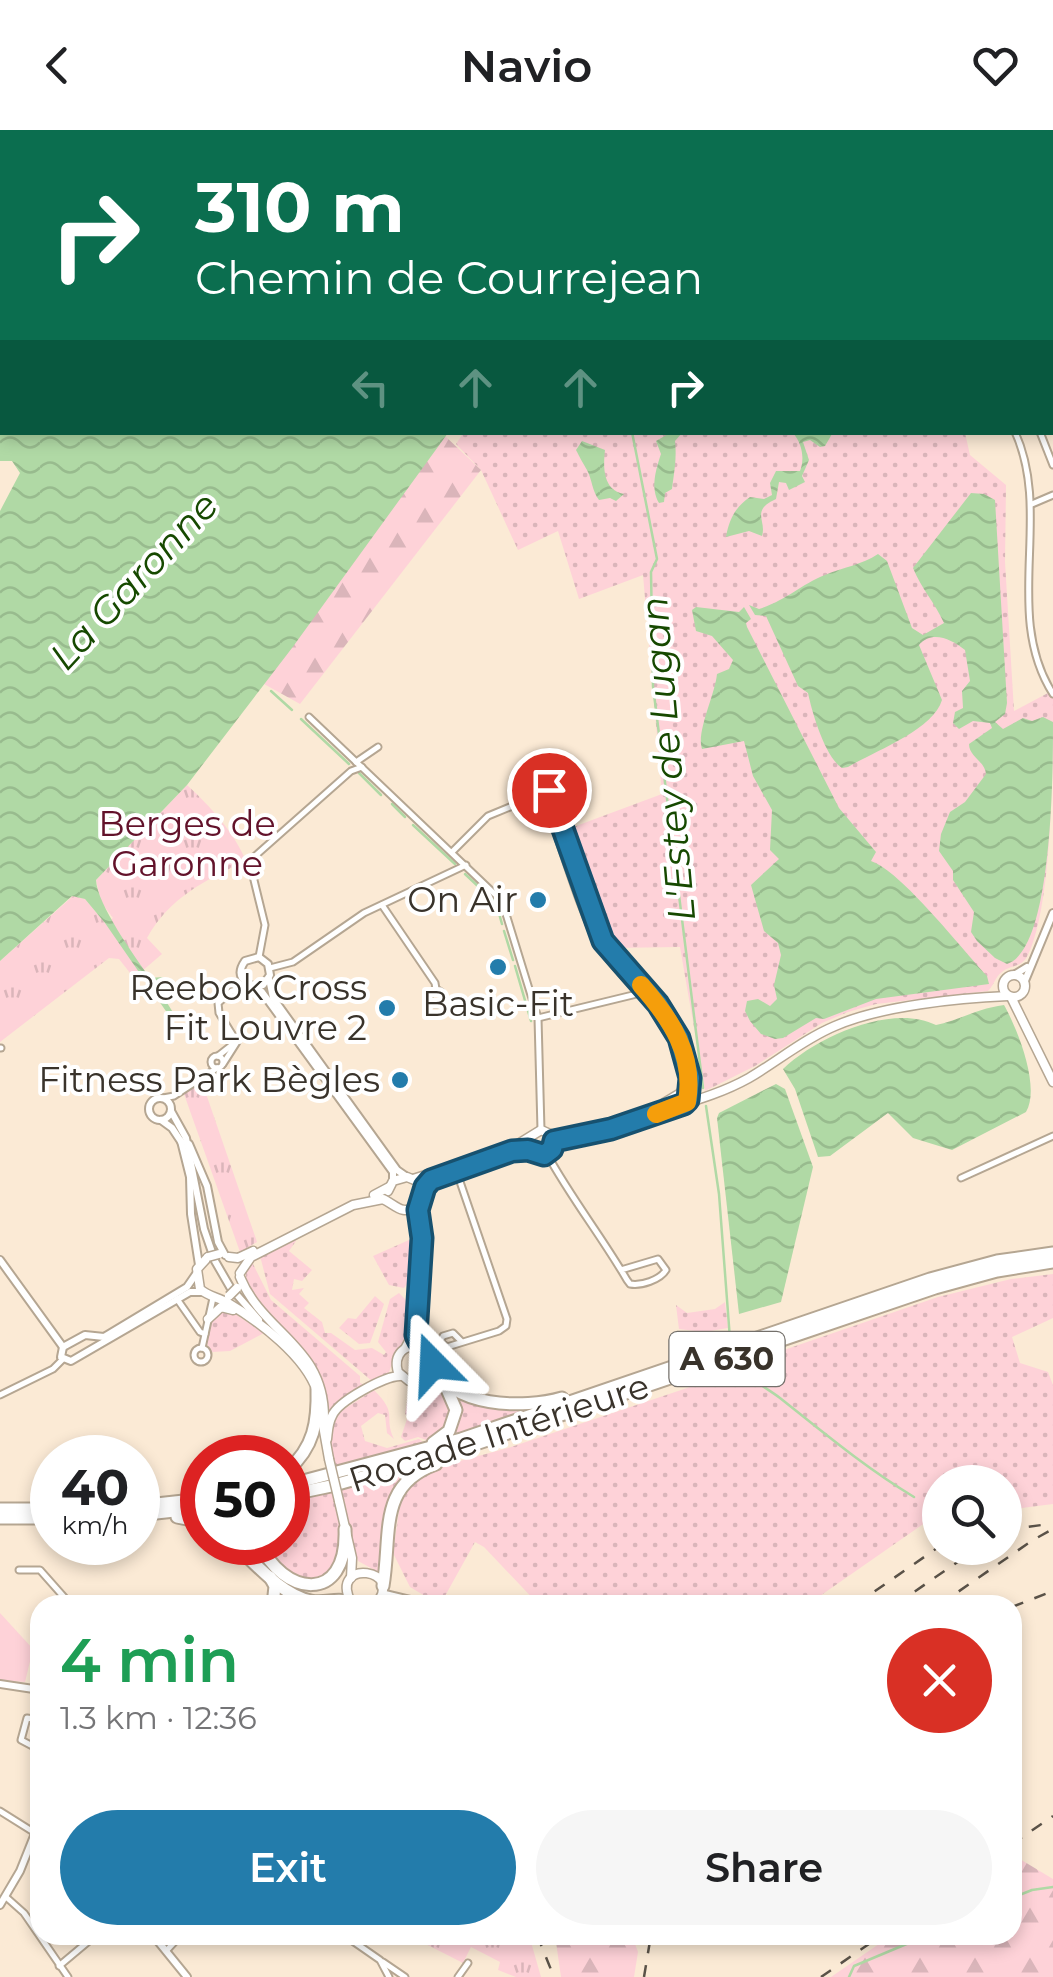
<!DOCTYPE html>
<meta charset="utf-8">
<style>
body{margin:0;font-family:Montserrat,sans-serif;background:#f6f6f6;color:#202124;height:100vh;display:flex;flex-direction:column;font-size:38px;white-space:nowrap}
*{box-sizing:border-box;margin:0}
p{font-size:32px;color:#757577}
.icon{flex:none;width:55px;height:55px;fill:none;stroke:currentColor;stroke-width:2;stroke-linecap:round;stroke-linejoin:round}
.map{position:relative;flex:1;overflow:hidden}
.drawer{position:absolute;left:30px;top:1465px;width:992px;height:350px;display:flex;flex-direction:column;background:#fff;border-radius:30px;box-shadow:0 5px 15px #0003}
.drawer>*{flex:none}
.top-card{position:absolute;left:0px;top:0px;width:1055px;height:305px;box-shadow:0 5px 15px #0003;background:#0b6e4f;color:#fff;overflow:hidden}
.buttons{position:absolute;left:922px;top:1335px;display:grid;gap:20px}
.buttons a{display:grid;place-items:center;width:100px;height:100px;border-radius:50%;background:#fff;box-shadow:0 5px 15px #0003;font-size:50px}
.speed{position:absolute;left:30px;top:1305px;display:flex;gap:20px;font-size:50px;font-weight:700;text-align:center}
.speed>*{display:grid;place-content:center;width:130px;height:130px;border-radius:50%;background:#fff;box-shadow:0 5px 15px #0003;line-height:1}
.speed small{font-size:25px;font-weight:400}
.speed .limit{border:15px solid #d22;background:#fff;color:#111}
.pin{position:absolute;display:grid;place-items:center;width:85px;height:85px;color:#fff;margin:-42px;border:5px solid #fff;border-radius:50%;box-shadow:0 2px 10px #0007}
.me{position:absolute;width:110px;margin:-55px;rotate:339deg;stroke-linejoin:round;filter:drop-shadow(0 0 8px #0008)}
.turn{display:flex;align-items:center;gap:35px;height:210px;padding:0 30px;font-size:45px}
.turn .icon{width:130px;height:130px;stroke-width:2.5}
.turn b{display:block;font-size:70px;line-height:85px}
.lanes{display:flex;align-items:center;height:95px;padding:0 30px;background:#0003;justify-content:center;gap:50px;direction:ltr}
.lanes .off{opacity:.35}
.round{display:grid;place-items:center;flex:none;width:105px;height:105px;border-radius:52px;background:#f6f6f6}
.headline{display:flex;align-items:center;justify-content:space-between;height:170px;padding:0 30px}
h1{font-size:60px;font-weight:600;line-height:75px;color:#1e9e55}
.cta{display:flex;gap:20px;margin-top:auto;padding:20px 30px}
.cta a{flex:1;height:115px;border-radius:60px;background:#237cab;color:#fff;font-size:40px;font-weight:600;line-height:115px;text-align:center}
.cta a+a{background:#f6f6f6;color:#202124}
header{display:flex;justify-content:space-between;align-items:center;height:130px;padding:0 30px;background:#fff;font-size:45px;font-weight:600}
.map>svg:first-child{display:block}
.grass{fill:url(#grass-dots)}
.forest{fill:url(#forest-firs)}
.park{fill:url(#park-tufts)}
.pitch{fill:#fed2d8}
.water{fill:url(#water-waves)}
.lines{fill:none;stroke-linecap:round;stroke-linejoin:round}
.stream{stroke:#b0d9a5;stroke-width:2.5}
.minor-casing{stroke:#b5a692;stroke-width:9}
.tertiary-casing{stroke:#b5a692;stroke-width:10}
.secondary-casing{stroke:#b5a692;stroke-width:11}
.motorway-casing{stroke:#b5a692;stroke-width:15}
.minor{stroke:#fff;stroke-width:5}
.tertiary{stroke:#fff;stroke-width:6}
.secondary{stroke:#fff;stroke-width:8}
.motorway{stroke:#fff;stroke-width:11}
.rail{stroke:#5a5248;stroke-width:2.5;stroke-dasharray:12 12;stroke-linecap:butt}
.secondary-bridge-casing{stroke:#b5a692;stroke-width:11;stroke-linecap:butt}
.secondary-bridge{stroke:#fff;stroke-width:8}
.route-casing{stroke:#17516f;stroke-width:25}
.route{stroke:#237cab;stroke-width:18}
.slow{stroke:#f59e0b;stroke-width:18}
.poi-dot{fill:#237cab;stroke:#fff;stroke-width:4}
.labels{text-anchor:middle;stroke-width:8;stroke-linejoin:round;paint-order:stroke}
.shield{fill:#fff;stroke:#74706b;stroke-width:2.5}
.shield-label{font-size:32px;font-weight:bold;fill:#39332b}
.park-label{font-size:35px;fill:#62122a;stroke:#fff}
.poi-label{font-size:35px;fill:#39332b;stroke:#fff;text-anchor:end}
.street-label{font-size:35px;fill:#39332b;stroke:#fff}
.water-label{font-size:38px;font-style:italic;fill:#164900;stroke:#fff}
</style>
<header><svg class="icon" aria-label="back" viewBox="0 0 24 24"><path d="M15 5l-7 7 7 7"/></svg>Navio<svg class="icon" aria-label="heart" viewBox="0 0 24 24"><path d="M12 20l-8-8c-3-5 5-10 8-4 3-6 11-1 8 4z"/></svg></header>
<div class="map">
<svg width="1053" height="1847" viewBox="0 0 1053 1847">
<defs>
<pattern id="grass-dots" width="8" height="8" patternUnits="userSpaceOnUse" patternTransform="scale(2.5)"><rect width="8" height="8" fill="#fed2d8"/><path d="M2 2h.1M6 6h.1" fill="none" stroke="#dab5ba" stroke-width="1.8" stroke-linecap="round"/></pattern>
<pattern id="forest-firs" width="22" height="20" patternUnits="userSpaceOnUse" patternTransform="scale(2.5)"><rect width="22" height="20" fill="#fed2d8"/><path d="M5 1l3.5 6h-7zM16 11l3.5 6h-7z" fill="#dab5ba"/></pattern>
<pattern id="park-tufts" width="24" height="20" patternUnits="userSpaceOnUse" patternTransform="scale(2.5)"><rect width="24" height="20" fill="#fed2d8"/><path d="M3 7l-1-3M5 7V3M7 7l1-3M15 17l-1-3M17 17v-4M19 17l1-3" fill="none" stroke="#dab5ba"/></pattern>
<pattern id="water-waves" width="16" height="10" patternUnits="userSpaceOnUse" patternTransform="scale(2.5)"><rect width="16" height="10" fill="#b0d9a5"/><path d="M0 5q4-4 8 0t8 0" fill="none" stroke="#98bb8e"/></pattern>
</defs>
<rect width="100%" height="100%" fill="#fbead5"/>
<g class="grass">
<path d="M464 302 965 303 970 325 1006 355 1005 432 1014 581 1048 563 1053 567C1053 630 1053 778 1027 827 1020 838 1010 835 1002 842 995 847 994 855 988 861L876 874 848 882 822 893 755 936 705 961 680 817 613 818 604 804 568 699 662 664 643 445 579 469 558 401 518 420 481 340 456 314Z"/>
<polygon points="294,1109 296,1111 289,1121 312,1140 302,1151 294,1149 292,1160 304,1158 299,1164 309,1173 304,1178 322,1192 325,1203 331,1203 355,1220 372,1218 384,1225 386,1222 378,1212 390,1169 399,1163 410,1174 408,1204 396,1222 388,1245 373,1252 270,1164 260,1126"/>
<polygon points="409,1110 413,1112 410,1150 404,1158 389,1155 373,1126"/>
<path d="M252 1132 271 1170 360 1246V1253L368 1256 338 1273 327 1288C326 1268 324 1252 315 1235 299 1207 237 1169 247 1136Z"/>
<polygon points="1053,1144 1053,1188 1012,1207 1020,1233 1048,1242 1053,1255 1053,1374 1005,1380 1005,1352 940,1352 940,1388 929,1390 807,1475 539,1475 484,1417 475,1412 440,1475 410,1457 393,1423 401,1367 423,1341 508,1318 705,1252 752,1231 938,1167 1011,1149"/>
<polygon points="375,1166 384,1174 370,1213 359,1214 339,1198 348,1188 356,1189"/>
<polygon points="725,1172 728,1198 704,1202 679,1199 676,1175 687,1183 715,1179"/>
<polygon points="221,1179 229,1180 264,1203 230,1221 212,1222 206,1212 214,1186"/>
<polygon points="423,1253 436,1255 452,1274 447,1298 429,1311 418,1307 405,1311 401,1307 408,1286 405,1284 409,1260"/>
<path d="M374 1260C399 1285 383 1286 394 1309L387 1303 385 1285 378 1283 361 1296 365 1311 387 1318 419 1309 423 1312 334 1338 329 1314 335 1285Z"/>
<polygon points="454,1264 523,1279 523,1282 446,1308"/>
<polygon points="418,1339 405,1347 380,1443 358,1431 340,1360"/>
<path d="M332 1362 341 1395 340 1431 323 1449C288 1450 281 1438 261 1413L288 1412V1372Z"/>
</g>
<g class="forest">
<polygon points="445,306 481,340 300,574 264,554"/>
<polygon points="1013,1725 1053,1749 1053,1847 831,1847 892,1805 1012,1805"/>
<polygon points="555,1805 636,1805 635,1814 638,1822 634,1847 561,1847"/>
</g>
<g class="park">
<path d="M187 655C210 676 234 702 246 731 205 750 169 768 147 808L162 824 134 848 119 829 109 828 0 912V831L73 766 85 769 105 793 113 788 101 772 96 750Z"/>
<polygon points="202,952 257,1112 240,1122 184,964"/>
<polygon points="408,1805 529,1805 541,1847 516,1847 498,1840 500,1832 471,1817 463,1833"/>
</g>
<polygon class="pitch" points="0,1483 33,1519 25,1552 0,1550"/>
<g class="water">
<path d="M0 207 2 302 448 303 292 518 187 655 96 750C97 774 135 827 150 848L163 847 154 853 156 856 162 852 170 860 164 868 174 884 170 887 105 793 85 769 72 766 0 831V381L20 343 12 331H0Z"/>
<path d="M670 303H682L675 311C677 328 674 343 672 359L665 363 664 372 659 373C650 358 656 339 661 324L656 311Z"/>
<path d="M793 303H842L832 304 825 316 820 317 810 310 803 312 809 330 802 346 805 352 789 360 786 353 779 352 776 369C750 381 767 390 762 406L749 401 726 407C729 390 735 377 750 367L764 369 772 365 770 353 776 341H800C805 329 802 313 793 303Z"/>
<path d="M582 311 605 320C603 338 603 360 624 364L616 371 610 368 599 370C592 361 592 349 587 340 583 333 580 328 576 320Z"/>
<path d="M971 363 984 364 995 370 1007 573 1005 584 995 592 1003 599 1023 588 1032 591 1043 587 1053 592C1053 640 1053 820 1007 834L995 828 977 811 971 802 974 782 953 750V741L939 721 941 704 950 682 965 672 986 644C985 631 969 627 969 614L992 598 990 593 973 591 959 599 953 593 955 582 963 578 962 561 970 551 965 520C951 509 932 500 919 515L942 570C933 600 875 621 848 637L842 638C825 627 812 582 808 563L798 556 766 486 755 485 749 475 759 479C787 470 800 455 825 445 843 437 862 435 878 424L887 431 912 498 923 505 944 493C935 473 921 458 913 438Z"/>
<path d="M696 477 739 482 744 477 751 489 746 493 747 497 839 678 876 722 871 731C901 741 962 819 987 846L989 854 876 869 824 889 816 888 783 908 775 909 761 904 750 891 745 881 747 871 758 869 770 876 777 869 774 855 781 825 778 813 764 801 751 755 779 729 770 720 772 680 753 646 744 611 702 619C696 602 715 565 717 544L729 539 733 530 712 506 696 501 692 480Z"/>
<path d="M1004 875C1017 898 1041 957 1026 982L952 1020 913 1008 888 983 830 1026 818 1027 795 959 783 939C817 906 893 873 936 895 960 890 979 878 1004 875Z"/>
<polygon points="776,954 785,959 813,1037 781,1172 739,1184 717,988 719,983"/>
</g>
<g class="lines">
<g class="stream">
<polyline points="290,0 291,2"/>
<polyline points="0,22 2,24"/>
<polyline points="632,302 657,429 651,442 653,556 703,958"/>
<polyline points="271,561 292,580"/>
<polyline points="301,589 349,634"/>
<polyline points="359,643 381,665"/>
<polyline points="392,674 405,687"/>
<polyline points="413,695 455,734"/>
<polyline points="465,744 496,773 502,794"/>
<polyline points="504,801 513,830"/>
<polyline points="515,836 531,891"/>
<polyline points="706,976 719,1064 730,1209"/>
<path d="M738 1233C749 1250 764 1256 780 1268 824 1303 867 1339 914 1367"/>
<polyline points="1012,1768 1032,1760 1053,1757"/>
<polyline points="849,1847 854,1836 928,1805"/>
</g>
<g class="minor-casing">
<g id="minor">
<polyline points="1052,195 1053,197"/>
<path d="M1015 302C1053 385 1002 484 1053 564"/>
<polyline points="1040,302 1053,335"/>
<polyline points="1032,374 1053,365"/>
<polyline points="309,587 502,771 538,888 541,1000"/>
<polyline points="356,632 378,617"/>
<path d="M541 663C562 712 575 770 599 815 619 853 707 911 679 964"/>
<path d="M452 722 488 686 549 661C569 708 579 761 602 807 629 865 699 885 688 966"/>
<polyline points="382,775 435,853 436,859"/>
<polyline points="259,827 265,795 252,742 254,727 351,641 362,637"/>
<polyline points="270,838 293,832 364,783 466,735"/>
<circle cx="436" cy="867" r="7"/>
<polyline points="538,888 641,863"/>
<polyline points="0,918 1,918"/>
<polyline points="218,926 232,915 233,907"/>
<circle cx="217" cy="932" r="6"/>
<polyline points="223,934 237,912 219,883 218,873 232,861 251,857"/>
<polyline points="163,968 174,966 217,938"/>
<path d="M547 1024C571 1068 602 1107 627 1150L630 1154C641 1156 660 1150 666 1140L658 1129 621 1140"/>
<polyline points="456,1040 507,1189 506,1196 499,1201 447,1217 440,1212 443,1206 453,1203 462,1212"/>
<polyline points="961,1048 1053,1006"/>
<polyline points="177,1169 200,1202 205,1204"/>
<polyline points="202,1218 213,1168"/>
<circle cx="201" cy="1225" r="7"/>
<polyline points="0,1265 53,1239 63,1229"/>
<polyline points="19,1440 40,1440 71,1475"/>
<polyline points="383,1463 433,1475"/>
<polyline points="40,1590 27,1588 21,1610 40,1620"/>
<polyline points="0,1681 35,1703"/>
<polyline points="6,1767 24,1783 68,1847"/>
<polyline points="344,1805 380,1830 389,1847"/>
<polyline points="167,1820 181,1805"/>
<polyline points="383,1832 405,1847"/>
<polyline points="59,1836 96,1805"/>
<polyline points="458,1847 468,1833"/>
</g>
</g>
<g class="tertiary-casing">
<g id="tertiary">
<polyline points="300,2 304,0"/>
<polyline points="0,188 2,187"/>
<polyline points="1014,845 1027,837"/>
<polyline points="269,849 273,868 397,1040 407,1047"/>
<polyline points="1024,853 1053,783"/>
<path d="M254 857 263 855 270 845 268 834 259 827 245 831C232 850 250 853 262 862L393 1042V1051"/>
<circle cx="160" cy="979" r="11"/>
<polyline points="171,981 186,1008 204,1099 215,1131 230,1157 259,1190"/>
<polyline points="161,990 172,998 182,1013"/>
<polyline points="181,1011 190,1047 191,1084 199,1135"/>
<polyline points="189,1014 207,1056 218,1112 225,1125"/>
<polyline points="0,1130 63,1217"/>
<polyline points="63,1217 61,1227 71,1231 190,1162 203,1162"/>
<polyline points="63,1217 85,1205 104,1207 187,1157 196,1144"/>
<polyline points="0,1554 40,1560"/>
<polyline points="0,1775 20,1741 40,1691"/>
<polyline points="153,1805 187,1847"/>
</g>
</g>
<g class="secondary-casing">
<g id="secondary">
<circle cx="1014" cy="856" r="11"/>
<polyline points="1011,867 1053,952"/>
<path d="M687 972 688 966 679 964 664 973 671 978C697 970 724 962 749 948 778 931 804 909 835 896 881 876 958 868 1008 866"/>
<polyline points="554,1011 611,999 667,979"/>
<polyline points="515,1016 541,1000 550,1004 554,1011"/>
<polyline points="413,1049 435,1042"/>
<polyline points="388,1061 393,1051 407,1047 417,1051 423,1063"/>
<polyline points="374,1065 389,1057"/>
<path d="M208 1127 197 1139 200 1159C209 1167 218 1167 228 1173 260 1192 305 1226 317 1261"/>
<polyline points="229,1127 238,1128 253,1121"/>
<path d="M240 1143 251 1127 353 1075 383 1069C396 1075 402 1086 417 1076L425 1057 435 1047 512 1021 524 1019 544 1025 550 1022 554 1011"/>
<path d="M240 1147C264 1205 325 1216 324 1289"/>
<polyline points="418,1175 422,1108 420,1075"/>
<polyline points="208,1189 221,1177 233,1180"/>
<polyline points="406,1217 412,1206 414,1179"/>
<path d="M422 1217C404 1213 393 1225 398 1242L409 1251C422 1253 432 1246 433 1232"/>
<polyline points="321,1284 329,1329"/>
<path d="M327 1309C328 1301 328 1293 332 1286 338 1271 385 1246 400 1246"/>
<polyline points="339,1371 352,1428 351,1448"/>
<path d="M351 1472C328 1428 408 1438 375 1475"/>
</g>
</g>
<g class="motorway-casing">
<g id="motorway">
<polyline points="418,1171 420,1205 458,1254"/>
<path d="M433 1234C448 1278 525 1279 562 1268"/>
<polyline points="420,1251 432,1251 446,1257 456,1280 449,1301 433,1313"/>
<path d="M288 1340C314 1317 318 1292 317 1258"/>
<polyline points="288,1355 461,1309 930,1149 997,1131 1053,1123"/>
<polyline points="288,1365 331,1356 464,1318 935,1158 997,1141 1053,1132"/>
<polyline points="138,1376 202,1369"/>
<polyline points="0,1379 52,1379"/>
<polyline points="138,1385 202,1378"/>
<polyline points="177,1387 202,1392"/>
<polyline points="0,1388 52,1388"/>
<path d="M232 1412C254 1432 281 1465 311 1471 325 1474 337 1467 351 1472"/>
<path d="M259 1412C282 1466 348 1476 345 1399"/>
<polyline points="270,1447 275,1456 273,1475"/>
<path d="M383 1456C392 1404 377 1355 436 1334"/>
</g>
</g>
<use href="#minor" class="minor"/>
<use href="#tertiary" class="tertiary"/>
<use href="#secondary" class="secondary"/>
<use href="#motorway" class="motorway"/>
<g class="rail">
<polyline points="1005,1400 1049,1394"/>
<polyline points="855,1475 940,1416"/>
<polyline points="895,1475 978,1418"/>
<polyline points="939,1475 1033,1410 1053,1399"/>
<polyline points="1012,1477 1053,1461"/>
<polyline points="1012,1714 1053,1686"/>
<polyline points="537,1805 554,1847"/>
<polyline points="644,1847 651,1805"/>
<polyline points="821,1847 882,1805"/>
</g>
<g class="secondary-bridge-casing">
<g id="secondary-bridge">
<polyline points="208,1127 219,1124"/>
<polyline points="229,1166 237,1158"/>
<polyline points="329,1329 339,1371"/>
</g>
</g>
<use href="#secondary-bridge" class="secondary-bridge"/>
</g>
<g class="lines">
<g class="route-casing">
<path id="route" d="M433 1234C431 1220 419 1217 416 1205L422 1108 418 1080 425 1057 431 1050 512 1021 528 1020 544 1025 552 1019 554 1011 611 999 684 974 688 970 690 948 679 908 658 874 603 811 549 660"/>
</g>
<use href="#route" class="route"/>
<path class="slow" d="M641 855C671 889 695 925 687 972L656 984"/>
</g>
<g class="poi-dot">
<circle cx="538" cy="770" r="10"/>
<circle cx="498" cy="837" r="10"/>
<circle cx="387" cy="878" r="10"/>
<circle cx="400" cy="950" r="10"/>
</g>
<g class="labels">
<rect class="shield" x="669.5" y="1202" width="115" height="54" rx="8"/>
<g class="shield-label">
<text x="727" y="1240">A 630</text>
</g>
<g class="park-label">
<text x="187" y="706">Berges de<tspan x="187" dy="40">Garonne</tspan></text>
</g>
<g class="poi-label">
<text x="518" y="782">On Air</text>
<text x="367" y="870">Reebok Cross<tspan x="367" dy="40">Fit Louvre 2</tspan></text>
<text x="498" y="886" text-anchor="middle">Basic-Fit</text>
<text x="380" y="962">Fitness Park Bègles</text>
</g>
<g class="street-label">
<text transform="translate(499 1303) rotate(-18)" y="12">Rocade Intérieure</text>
</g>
<g class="water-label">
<text transform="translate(134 451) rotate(-47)" y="13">La Garonne</text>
<text transform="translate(668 629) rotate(-95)" y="13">L'Estey de Lugan</text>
</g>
</g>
</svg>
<div class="buttons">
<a><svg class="icon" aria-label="search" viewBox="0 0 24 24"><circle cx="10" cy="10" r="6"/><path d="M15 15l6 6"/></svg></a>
</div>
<div class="speed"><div>40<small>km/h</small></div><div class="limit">50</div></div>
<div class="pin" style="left:549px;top:660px;background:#d93025"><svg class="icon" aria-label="arrive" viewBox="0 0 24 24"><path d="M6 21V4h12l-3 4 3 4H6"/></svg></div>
<svg class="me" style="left:433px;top:1234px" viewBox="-20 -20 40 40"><path d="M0-17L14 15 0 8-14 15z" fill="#237cab" stroke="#fff" stroke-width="4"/></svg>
<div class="top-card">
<div class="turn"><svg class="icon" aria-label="right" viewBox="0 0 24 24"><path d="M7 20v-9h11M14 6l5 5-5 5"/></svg><div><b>310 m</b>Chemin de Courrejean</div></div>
<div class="lanes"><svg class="icon off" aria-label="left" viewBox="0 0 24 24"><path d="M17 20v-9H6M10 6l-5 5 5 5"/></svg><svg class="icon off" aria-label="ahead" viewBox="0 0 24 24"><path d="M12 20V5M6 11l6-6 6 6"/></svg><svg class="icon off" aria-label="ahead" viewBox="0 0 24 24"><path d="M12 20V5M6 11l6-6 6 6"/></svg><svg class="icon" aria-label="right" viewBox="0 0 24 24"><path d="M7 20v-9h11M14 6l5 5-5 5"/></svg></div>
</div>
<section class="drawer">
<div class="headline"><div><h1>4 min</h1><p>1.3 km · 12:36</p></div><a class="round" style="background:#d93025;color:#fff"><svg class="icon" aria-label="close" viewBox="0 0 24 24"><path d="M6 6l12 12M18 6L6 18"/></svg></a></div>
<div class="cta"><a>Exit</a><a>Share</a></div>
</section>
</div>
